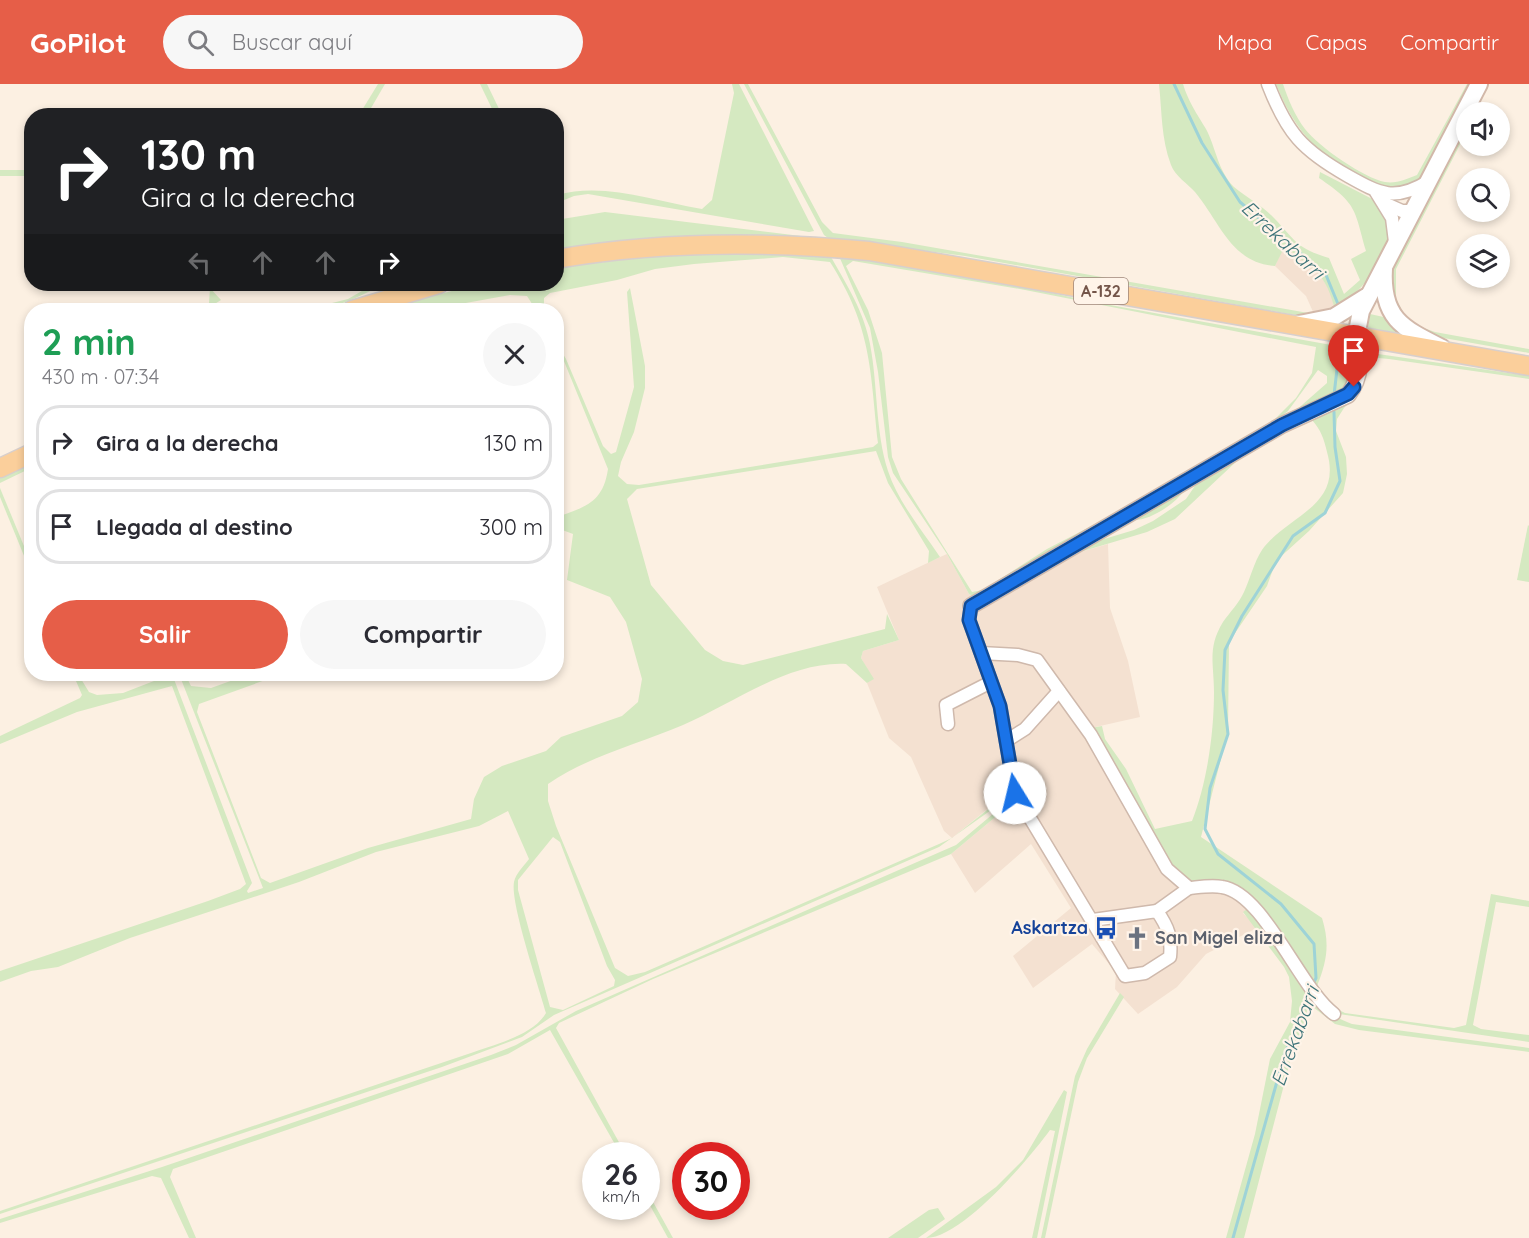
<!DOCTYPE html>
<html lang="es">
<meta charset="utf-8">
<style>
body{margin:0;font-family:Quicksand,sans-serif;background:#f7f7f7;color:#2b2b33;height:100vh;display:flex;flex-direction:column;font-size:22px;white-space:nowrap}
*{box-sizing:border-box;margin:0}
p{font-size:20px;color:#7c7c81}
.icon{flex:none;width:33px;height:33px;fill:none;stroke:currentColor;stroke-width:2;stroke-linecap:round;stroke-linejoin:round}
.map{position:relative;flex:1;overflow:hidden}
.drawer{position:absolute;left:24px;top:219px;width:540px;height:378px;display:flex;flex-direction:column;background:#fff;border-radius:24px;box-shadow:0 3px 9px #0003}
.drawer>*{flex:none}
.banner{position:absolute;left:24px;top:24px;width:540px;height:183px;border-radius:24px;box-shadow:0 3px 9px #0003;background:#202124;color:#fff;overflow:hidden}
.controls{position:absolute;left:1456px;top:18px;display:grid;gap:12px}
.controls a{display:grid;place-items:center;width:54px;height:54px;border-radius:50%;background:#fff;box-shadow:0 3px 9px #0003;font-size:30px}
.speed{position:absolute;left:582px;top:1058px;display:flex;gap:12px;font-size:30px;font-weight:700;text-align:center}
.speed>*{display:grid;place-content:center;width:78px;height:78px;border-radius:50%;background:#fff;box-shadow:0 3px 9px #0003;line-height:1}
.speed small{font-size:15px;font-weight:400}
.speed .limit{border:9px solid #d22;background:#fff;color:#111}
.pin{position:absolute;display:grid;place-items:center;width:51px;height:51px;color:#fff;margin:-62px -26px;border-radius:50% 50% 50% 0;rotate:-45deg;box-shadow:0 0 6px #0007}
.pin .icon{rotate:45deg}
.me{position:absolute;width:66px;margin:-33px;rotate:351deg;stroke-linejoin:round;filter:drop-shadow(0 0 4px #0008)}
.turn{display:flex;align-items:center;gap:21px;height:126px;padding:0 18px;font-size:27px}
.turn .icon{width:78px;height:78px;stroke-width:2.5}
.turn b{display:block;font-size:42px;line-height:51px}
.lanes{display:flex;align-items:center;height:57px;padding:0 18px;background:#0003;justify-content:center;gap:30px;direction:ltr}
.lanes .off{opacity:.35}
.round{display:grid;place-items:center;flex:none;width:63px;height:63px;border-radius:32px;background:#f7f7f7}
.overview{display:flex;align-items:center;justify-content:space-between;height:102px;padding:0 18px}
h1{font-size:36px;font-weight:700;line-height:45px;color:#1e9e55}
.primary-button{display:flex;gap:12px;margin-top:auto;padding:12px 18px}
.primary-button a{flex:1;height:69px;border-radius:36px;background:#e65e48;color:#fff;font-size:24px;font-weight:700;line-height:69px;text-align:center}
.primary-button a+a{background:#f7f7f7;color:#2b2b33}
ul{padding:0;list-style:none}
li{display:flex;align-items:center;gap:18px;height:75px;margin:0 12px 9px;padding:0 6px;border:3px solid #e1e1e2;border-radius:24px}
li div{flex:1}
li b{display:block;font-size:22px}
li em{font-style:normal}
header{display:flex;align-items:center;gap:36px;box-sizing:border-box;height:84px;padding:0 30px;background:#e65e48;color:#fff}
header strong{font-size:28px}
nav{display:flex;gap:33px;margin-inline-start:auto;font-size:21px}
.search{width:420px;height:54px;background:#f7f7f7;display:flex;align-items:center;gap:15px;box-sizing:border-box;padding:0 21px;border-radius:33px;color:#7c7c81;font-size:22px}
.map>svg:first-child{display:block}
.residential{fill:#f4e1d1}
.green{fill:#d5e9c1;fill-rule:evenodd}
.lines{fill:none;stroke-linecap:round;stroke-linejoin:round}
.stream{stroke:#9ed3d7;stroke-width:3}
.minor-casing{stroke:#cfb9ac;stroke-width:15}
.tertiary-casing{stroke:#cfb9ac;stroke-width:18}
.secondary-casing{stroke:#d2b8a9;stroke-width:20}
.primary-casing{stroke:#d8cfcc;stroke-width:21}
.minor{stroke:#fff;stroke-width:12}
.tertiary{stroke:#fff;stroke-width:15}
.secondary{stroke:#fff;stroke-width:16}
.primary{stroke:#fbcf9b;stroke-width:18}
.route-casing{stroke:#114b97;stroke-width:15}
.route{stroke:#1a73e8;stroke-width:10}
.labels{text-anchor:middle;stroke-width:4.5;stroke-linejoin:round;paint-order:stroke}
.shield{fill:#fff4e9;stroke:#9e8579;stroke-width:1.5}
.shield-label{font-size:16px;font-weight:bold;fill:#745549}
.transit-label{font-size:18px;font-weight:bold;fill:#164399;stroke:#fff4e9;text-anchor:end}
.worship-label{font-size:18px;font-weight:bold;fill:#5b616d;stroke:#fff4e9;text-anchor:start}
.water-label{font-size:20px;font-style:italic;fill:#3d7479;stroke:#fff4e9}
</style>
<header>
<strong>GoPilot</strong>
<div class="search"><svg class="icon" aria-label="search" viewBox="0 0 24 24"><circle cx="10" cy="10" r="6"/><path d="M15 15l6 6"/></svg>Buscar aquí</div>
<nav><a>Mapa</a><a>Capas</a><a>Compartir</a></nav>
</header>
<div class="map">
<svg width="1529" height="1154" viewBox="0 0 1529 1154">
<rect width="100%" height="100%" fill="#fcf0e2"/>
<g class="residential">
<polygon points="1284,162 1317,186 1331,209 1335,226 1314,230 1306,212 1275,182"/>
<polygon points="1108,460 1110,524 1128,577 1140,633 1091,644 1163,772 1246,807 1251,822 1243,829 1257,844 1206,870 1177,903 1138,930 1115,905 1116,888 1092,860 1033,904 1013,872 1071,824 1031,760 975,809 951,770 1005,725 1006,719 997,727 991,722 952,754 944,747 911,673 889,654 867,599 873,595 861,574 863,567 899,556 877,503 940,473 947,470 969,510 976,514 1070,471"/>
</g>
<g class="green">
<polygon points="378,0 385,0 367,31 359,31"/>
<polygon points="480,0 487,0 502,31 495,31"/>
<path d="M732 0H739L814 147 809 148 588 110 574 112 557 119V111C604 98 654 117 702 125L712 116 734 9Z"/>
<polygon points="744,0 748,0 822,138 833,149 902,158 1314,230 1306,233 965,172 828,154 824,151"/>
<path d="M1159 0H1183C1188 17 1197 30 1206 45 1216 64 1218 87 1234 103 1247 114 1263 122 1274 134 1296 157 1296 164 1329 174L1344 210 1360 196 1351 175 1366 167C1354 124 1357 120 1319 94L1320 88 1380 119C1387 127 1392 144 1390 155 1387 177 1353 216 1335 226 1325 186 1313 187 1285 162L1275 182C1231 179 1220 138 1195 108 1188 100 1175 92 1171 81 1161 54 1162 28 1159 0Z"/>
<path d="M1276 0H1283C1288 15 1295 32 1305 45 1319 63 1364 94 1385 98 1396 100 1407 95 1417 91L1467 0H1472L1425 90 1418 98 1392 106C1332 84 1300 60 1276 0Z"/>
<polygon points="1467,38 1467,47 1396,185 1396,215 1404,230 1418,242 1435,248 1523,264 1529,265 1529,269 1421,250 1398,231 1389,199 1391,182"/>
<rect x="0" y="86" width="31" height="6"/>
<path d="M605 128 801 152C719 151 638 152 557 166L556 136Z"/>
<path d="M694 170H802L831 173C847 201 864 228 870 260 878 302 875 346 888 387 898 418 922 446 940 473L928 479 929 467 888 399 876 367 637 405 627 415 651 501 705 566 723 577 743 581 885 545 887 530 899 556 863 567 861 574 874 595 867 599 846 580C789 577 734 619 683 641 638 660 589 672 548 700V717L556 742 615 884 628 892 645 888 939 760 952 754 992 722 994 724 939 763 554 931 522 953 442 983 0 1130V1127L468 970C492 961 533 952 546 929 539 903 510 819 514 798 516 789 523 783 529 775L508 727 479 742 376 768 299 798 130 854 58 883 31 887 0 898V887L208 817 240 805 246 800 172 602 77 628 0 660V652L80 614 82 611 73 590H78L89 608 97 611 123 609 172 590 252 799 247 807 248 809 263 804 179 590H185L191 602 211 604 250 590H282L199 620 197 628 261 794 270 799 368 764 471 735 474 715 484 693 502 682 546 667 561 653 622 632 638 618 642 595 626 538 610 513 567 496 573 450 557 444V433C585 423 603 419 608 385L557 260 566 275 603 362 611 370 616 368 634 303 627 208 630 204 645 282V304L634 348 621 378 618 392 627 400 639 401 873 363 878 359C870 285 872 244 830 178L783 173 694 180 655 185 617 196 550 209 544 214V226H536L527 212 510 211 427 226H380L478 200H556L557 184 645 173ZM553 753 560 758 607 882 615 896 614 902 563 926 550 923 518 806V796Z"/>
<path d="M839 172 967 191 1099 219 1337 262C1351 270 1354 277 1354 293L1343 309 1295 331 1294 328 1327 299V292L1318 286 1288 327 1267 344 1167 406 1063 461 976 514 969 510 947 470 893 389 888 373 878 288 870 244ZM853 177 1020 205 1316 263 1312 289 1296 314 1274 336 1174 399 1047 465 983 506 972 508 901 395 892 373 882 269 868 226 846 182Z"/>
<path d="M374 200H385C357 213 336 226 304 226L348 215Z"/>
<polygon points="210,204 221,216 205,226 197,226 209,219"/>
<polygon points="1370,230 1388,234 1404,250 1368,244"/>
<path d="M1378 270 1529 292V295L1389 275 1378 274 1369 279 1360 307 1344 324 1337 335 1336 347 1346 373 1347 390 1343 409 1309 447 1276 477 1267 502 1229 558 1228 647 1201 753 1322 834C1330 860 1327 877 1317 902L1329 921 1345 929 1454 944 1466 941 1491 810 1529 817V823L1496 818 1473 941 1481 945 1529 951V958L1339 930 1324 920 1246 807 1226 799 1193 798 1177 788 1163 772 1090 644 1102 642 1105 655 1126 685 1155 745 1192 737C1207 699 1214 649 1214 608 1214 580 1207 564 1223 538 1230 528 1239 519 1244 508 1250 495 1254 478 1262 466 1287 431 1343 423 1327 368 1324 355 1321 346 1312 336L1271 355 1238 376 1175 435 1147 448 1070 471 1081 462 1134 446 1153 437 1186 415 1201 393 1249 363 1327 326 1366 276Z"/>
<polygon points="31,380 31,384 0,399 0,394"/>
<polygon points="0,404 31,479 31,489 0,413"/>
<path d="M1186 404C1177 419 1150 437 1133 436Z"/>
<polygon points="1528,441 1529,442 1529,498 1517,496"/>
<polygon points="1006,719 1009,719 1010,727 1005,725 951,770 653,895 559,939 556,944 626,1071 621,1071 550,946 508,970 173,1085 170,1093 196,1154 189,1154 161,1094 152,1092 0,1139 0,1135 162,1083 491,971 516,961 576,927 956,761"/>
<path d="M1251 822C1263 839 1275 855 1287 872 1309 905 1311 925 1352 940L1529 964V968L1359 946 1335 940 1313 923H1307L1306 949 1290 978 1244 1154H1226L1255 1050 1270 975 1290 938 1292 917 1289 893 1284 883 1243 828Z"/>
<polygon points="1120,909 1124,913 1087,974 1078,998 1045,1154 1041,1154 1075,992 1087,965"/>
<path d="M1064 1006 1067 1008 1037 1154H1032L1055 1047 1050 1046C1029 1075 962 1154 926 1154L996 1103 1023 1076Z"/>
<polygon points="646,1107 647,1107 673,1154 668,1154 647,1116"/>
<polygon points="938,1124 945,1135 918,1154 888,1154 929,1126"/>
</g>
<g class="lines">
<g class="stream">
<polyline points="1174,0 1202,59 1240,118 1326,191 1338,220"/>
<polyline points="1334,311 1339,268"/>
<polyline points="1313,900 1316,894 1314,860 1281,820 1218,770 1205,745 1210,704 1228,650 1223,606 1225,566 1242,532 1293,452 1325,429 1340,397 1335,363 1334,328"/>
<polyline points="1233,1154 1285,969 1310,909"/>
</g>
<g class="minor-casing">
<g id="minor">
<path d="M1268 0C1287 49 1302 66 1348 92 1380 110 1395 118 1429 97"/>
<polyline points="1376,108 1392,134 1395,158"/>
<polyline points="1384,119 1402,127 1412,127"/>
<path d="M971 522 969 536 1000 622 1015 709 1125 892 1145 889 1170 873C1172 853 1168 843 1157 827L1093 836"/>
<polyline points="981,569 1018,571 1037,576 1091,651 1167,785 1189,804 1157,827"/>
<polyline points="948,640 946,621 991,598"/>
<polyline points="1006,657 1025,645 1059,607"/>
<path d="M1189 804C1200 803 1212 801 1222 803 1264 809 1300 905 1334 930"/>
</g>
</g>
<g class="tertiary-casing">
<path id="tertiary" d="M971 522 1282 341 1348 311C1362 293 1361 273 1356 253"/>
</g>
<g class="secondary-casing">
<g id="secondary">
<path d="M1384 184C1381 234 1402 244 1442 264"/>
<polyline points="1299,240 1334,233 1366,213"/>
<polyline points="1356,253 1361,227 1479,0"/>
</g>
</g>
<g class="primary-casing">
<g id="primary">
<path d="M556 175C660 157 764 157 869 167L1529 282"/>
<polyline points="352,226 439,200"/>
<polyline points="0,384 32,369"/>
</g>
</g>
<use href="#minor" class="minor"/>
<use href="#tertiary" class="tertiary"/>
<use href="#secondary" class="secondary"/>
<use href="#primary" class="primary"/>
</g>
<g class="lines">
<g class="route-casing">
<polyline id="route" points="1015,709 1000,622 969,536 971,522 1282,341 1348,310 1354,303"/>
</g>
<use href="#route" class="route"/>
</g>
<defs>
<g id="bus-bare" transform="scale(1.8)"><path d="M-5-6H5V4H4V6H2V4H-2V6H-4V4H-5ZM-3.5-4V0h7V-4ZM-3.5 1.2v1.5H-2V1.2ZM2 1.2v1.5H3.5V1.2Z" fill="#1a4fb4" stroke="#fff4e9" stroke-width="2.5" paint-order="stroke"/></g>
<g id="church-bare" transform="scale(1.8)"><path d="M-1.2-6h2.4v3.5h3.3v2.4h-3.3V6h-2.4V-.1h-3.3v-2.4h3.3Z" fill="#6b7280" stroke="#fff4e9" stroke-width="2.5" paint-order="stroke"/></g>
</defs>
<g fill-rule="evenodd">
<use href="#bus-bare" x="1106" y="844"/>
<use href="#church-bare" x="1137" y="854"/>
</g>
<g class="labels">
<rect class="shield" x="1074" y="194" width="54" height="26" rx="4.5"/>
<g class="shield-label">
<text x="1101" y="213">A-132</text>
</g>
<g class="transit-label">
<text x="1088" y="850">Askartza</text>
</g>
<g class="worship-label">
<text x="1155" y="860">San Migel eliza</text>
</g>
<g class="water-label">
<text transform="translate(1283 156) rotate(43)" y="7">Errekabarri</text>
<text transform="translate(1295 952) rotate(-70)" y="7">Errekabarri</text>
</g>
</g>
</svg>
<div class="controls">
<a><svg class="icon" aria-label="sound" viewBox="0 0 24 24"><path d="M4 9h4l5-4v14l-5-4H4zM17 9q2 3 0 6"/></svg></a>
<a><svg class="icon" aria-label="search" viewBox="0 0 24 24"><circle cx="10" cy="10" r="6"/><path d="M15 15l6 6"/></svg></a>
<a><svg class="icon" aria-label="layers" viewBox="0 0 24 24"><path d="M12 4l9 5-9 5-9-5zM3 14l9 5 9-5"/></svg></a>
</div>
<div class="speed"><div>26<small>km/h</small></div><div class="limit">30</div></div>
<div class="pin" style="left:1354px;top:303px;background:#d93025"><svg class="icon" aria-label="arrive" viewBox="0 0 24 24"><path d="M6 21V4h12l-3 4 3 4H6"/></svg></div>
<svg class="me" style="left:1015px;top:709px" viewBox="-20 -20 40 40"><circle r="19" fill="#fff"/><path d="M0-13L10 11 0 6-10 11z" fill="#1a73e8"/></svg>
<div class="banner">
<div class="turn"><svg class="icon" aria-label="right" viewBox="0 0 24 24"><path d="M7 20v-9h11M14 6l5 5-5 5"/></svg><div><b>130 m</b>Gira a la derecha</div></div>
<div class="lanes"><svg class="icon off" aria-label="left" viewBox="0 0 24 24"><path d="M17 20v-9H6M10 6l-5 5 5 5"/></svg><svg class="icon off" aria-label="ahead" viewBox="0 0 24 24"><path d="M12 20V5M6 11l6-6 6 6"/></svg><svg class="icon off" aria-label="ahead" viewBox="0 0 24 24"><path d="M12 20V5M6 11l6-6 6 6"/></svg><svg class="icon" aria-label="right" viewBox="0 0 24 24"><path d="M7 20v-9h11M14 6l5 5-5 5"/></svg></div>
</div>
<section class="drawer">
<div class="overview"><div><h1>2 min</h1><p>430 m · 07:34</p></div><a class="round"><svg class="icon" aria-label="close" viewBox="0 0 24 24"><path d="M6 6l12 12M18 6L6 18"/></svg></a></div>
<ul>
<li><svg class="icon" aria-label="right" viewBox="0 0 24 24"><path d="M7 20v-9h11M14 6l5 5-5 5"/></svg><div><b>Gira a la derecha</b></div><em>130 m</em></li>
<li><svg class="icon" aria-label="arrive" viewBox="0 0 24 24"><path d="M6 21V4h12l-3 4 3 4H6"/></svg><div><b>Llegada al destino</b></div><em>300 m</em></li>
</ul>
<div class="primary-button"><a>Salir</a><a>Compartir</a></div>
</section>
</div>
